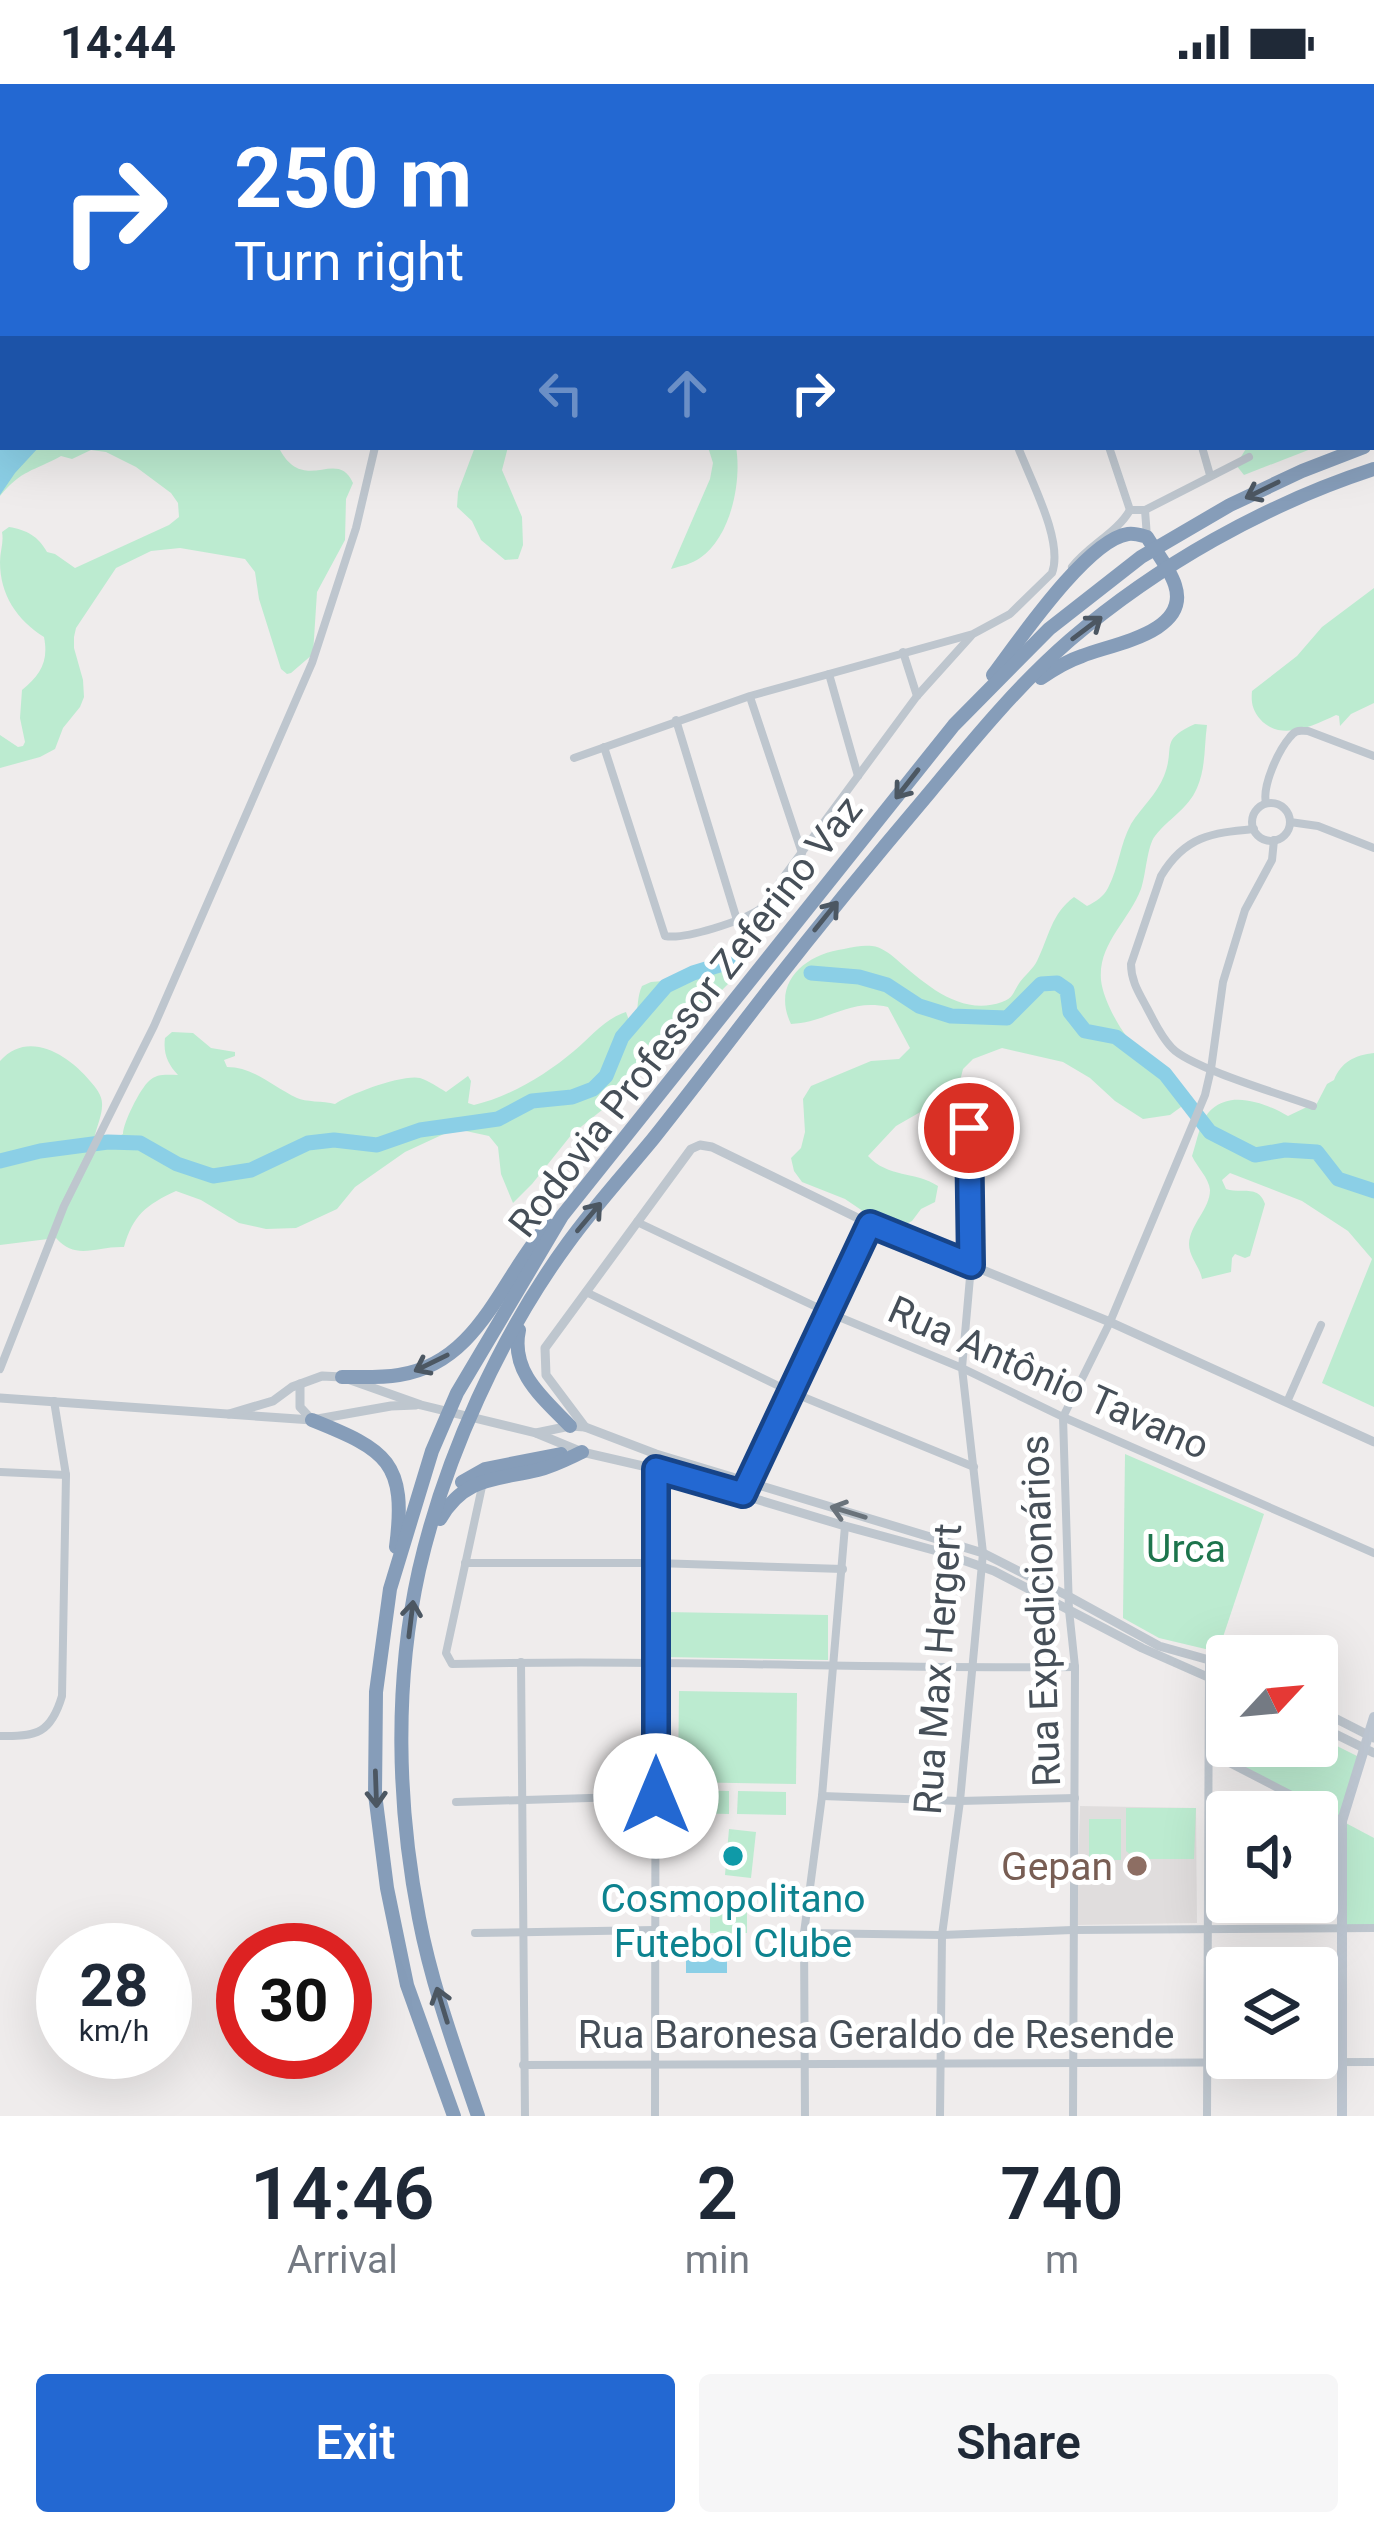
<!DOCTYPE html>
<meta charset="utf-8">
<style>
body{margin:0;font-family:Roboto,sans-serif;background:#f6f6f7;color:#1f2937;height:100vh;display:flex;flex-direction:column;font-size:45px;white-space:nowrap}
*{box-sizing:border-box;margin:0}
p{font-size:39px;color:#747a83}
.icon{flex:none;width:66px;height:66px;fill:none;stroke:currentColor;stroke-width:2;stroke-linecap:round;stroke-linejoin:round}
.map{position:relative;height:2032px;overflow:hidden}
.sheet{display:flex;flex-direction:column;background:#fff;flex:1}
.sheet>*{flex:none}
.guide{position:absolute;left:0px;top:0px;width:1374px;height:366px;box-shadow:0 12px 48px #0002;background:#2368d2;color:#fff;overflow:hidden}
.needle{width:78px;rotate:64deg}
.controls{position:absolute;left:1206px;top:1551px;display:grid;gap:24px}
.controls a{display:grid;place-items:center;width:132px;height:132px;border-radius:12px;background:#fff;box-shadow:0 12px 48px #0002;font-size:60px}
.speed{position:absolute;left:36px;top:1839px;display:flex;gap:24px;font-size:60px;font-weight:700;text-align:center}
.speed>*{display:grid;place-content:center;width:156px;height:156px;border-radius:50%;background:#fff;box-shadow:0 12px 48px #0002;line-height:1}
.speed small{font-size:30px;font-weight:400}
.speed .limit{border:18px solid #d22;background:#fff;color:#111}
.pin{position:absolute;display:grid;place-items:center;width:102px;height:102px;color:#fff;margin:-51px;border:6px solid #fff;border-radius:50%;box-shadow:0 3px 12px #0007}
.me{position:absolute;width:132px;margin:-66px;rotate:0deg;stroke-linejoin:round;filter:drop-shadow(0 0 9px #0008)}
.turn{display:flex;align-items:center;gap:42px;height:252px;padding:0 36px;font-size:54px}
.turn .icon{width:156px;height:156px;stroke-width:2.5}
.turn b{display:block;font-size:84px;line-height:102px}
.lanes{display:flex;align-items:center;height:114px;padding:0 36px;background:#0003;justify-content:center;gap:60px;direction:ltr}
.lanes .off{opacity:.35}
.eta{display:flex;justify-content:space-evenly;align-items:center;height:204px;text-align:center}
.eta b{font-size:72px;font-weight:600;line-height:84px}
.button{display:flex;gap:24px;margin-top:auto;padding:24px 36px}
.button a{flex:1;height:138px;border-radius:12px;background:#2368d2;color:#fff;font-size:48px;font-weight:600;line-height:138px;text-align:center}
.button a+a{background:#f6f6f7;color:#1f2937}
.status{display:flex;justify-content:space-between;align-items:center;height:84px;padding:0 60px;background:#fff;direction:ltr}
.status svg{height:33px;fill:currentColor}
.map>svg:first-child{display:block}
.education{fill:#e0dddd}
.green{fill:#bcebd0}
.water{fill:#8bcfe6}
.lines{fill:none;stroke-linecap:round;stroke-linejoin:round}
.river{stroke:#8bcfe6;stroke-width:15}
.minor{stroke:#bec6ce;stroke-width:8}
.tertiary{stroke:#bec6ce;stroke-width:9}
.secondary{stroke:#bec7d2;stroke-width:10}
.motorway{stroke:#869db9;stroke-width:14}
.oneway{stroke:#4c5762}
.oneway2{stroke:#6a737b}
.route-casing{stroke:#174488;stroke-width:30}
.route{stroke:#2368d2;stroke-width:21}
.culture-dot{fill:#0f9aa8;stroke:#fff;stroke-width:4.5}
.education-dot{fill:#8d6e63;stroke:#fff;stroke-width:4.5}
.labels{text-anchor:middle;stroke-width:10;stroke-linejoin:round;paint-order:stroke}
.street-label{font-size:39px;fill:#464f58;stroke:#fff}
.park-label{font-size:39px;fill:#1c744c;stroke:#fff}
.education-label{font-size:39px;fill:#785e54;stroke:#fff;text-anchor:end}
.culture-label{font-size:39px;fill:#0d838f;stroke:#fff}
</style>
<div class="status"><b>14:44</b><svg viewBox="0 0 49 12"><path d="M0 12V9h3v3zM5 12V6h3v6zM10 12V3h3v9zM15 12V0h3v12zM26 1h20v11H26zM47 4h2v5h-2z"/></svg></div>
<div class="map">
<svg width="1374" height="2032" viewBox="0 0 1374 2032">
<rect width="100%" height="100%" fill="#efecec"/>
<polygon class="education" points="1080,1722 1196,1724 1197,1839 1076,1841"/>
<g class="green">
<path d="M15 363H300L280 366C305 411 337 363 353 399L346 415 345 456 317 508 313 570 291 589 287 590 281 585 259 515 255 488 245 475 180 464 151 467 116 484 76 544 74 553V564L83 596 84 613 80 623 63 644 55 665 40 673 0 684V651L18 663 23 662 25 658 20 634 22 606C40 591 49 578 44 553 17 536 0 511 0 478 0 467 4 459 2 448L9 443C27 446 38 452 47 468L55 470 75 484 169 441 179 433 178 419 171 409 136 383 106 368 91 366 72 375 61 372C34 387 21 386 0 412V381Z"/>
<polygon points="475,363 508,363 502,386 522,433 523,461 518,475 505,476 481,456 472,437 457,423 458,408"/>
<path d="M708 363H736C742 397 731 453 700 474 692 480 681 482 671 485L710 395 713 379Z"/>
<polygon points="1247,363 1316,363 1244,391 1236,381"/>
<path d="M1374 504V619L1351 630 1340 642 1339 632 1336 631C1313 642 1280 658 1260 635 1252 625 1251 618 1252 607L1297 572 1322 543Z"/>
<path d="M1195 640 1207 641C1204 663 1206 683 1197 704 1188 725 1168 735 1155 752 1147 762 1146 791 1141 805 1129 837 1098 859 1101 896 1103 917 1124 955 1141 968 1153 977 1169 981 1176 996 1180 1004 1180 1014 1181 1023L1170 1031 1143 1035 1115 1017 1090 994 1063 978 1002 964 973 975 963 985 959 1001 950 1011 896 1042 868 1072C888 1094 915 1087 938 1102L935 1118 921 1125 912 1137 898 1144 882 1140 845 1115 802 1098 794 1087 791 1074 801 1064 805 1048 803 1015 811 1002 871 977 899 975 910 964 888 923C849 914 829 938 791 940 771 899 805 870 844 865 853 863 863 861 872 862 881 863 889 869 896 875 925 900 961 933 1002 918 1014 914 1013 908 1020 898 1025 891 1033 885 1037 877 1049 853 1051 830 1074 813L1087 822C1097 817 1103 813 1108 804 1119 783 1120 760 1131 740 1141 724 1157 710 1164 692 1176 662 1158 657 1195 640Z"/>
<path d="M713 862 727 871 734 885 729 899 719 909 696 926 676 950 639 981 607 1022 572 1050 532 1100 513 1119 501 1090 498 1063 489 1052 461 1046 446 1049 405 1068 355 1103 337 1125 296 1144 266 1145 239 1139 201 1116 176 1107C146 1121 133 1131 124 1163 96 1162 76 1177 56 1154L0 1161V977C28 945 69 971 90 997 96 1004 103 1012 102 1022 102 1031 97 1042 95 1051L97 1055 116 1054 123 1050C123 1039 140 1005 149 997 157 989 168 991 178 991 168 980 163 970 165 954L172 948 193 949 211 964 235 968V972L224 976 227 983C254 983 273 1003 297 1014 305 1018 323 1017 335 1020 349 1010 403 990 420 994 429 997 438 1003 446 1008L468 992 471 997 468 1019 474 1021C509 1013 547 990 574 967 591 953 604 935 626 928L630 939 634 941C639 928 636 915 642 902L651 898 675 896 718 874 721 869Z"/>
<path d="M1374 969V1323L1322 1299 1372 1175 1348 1147 1302 1117 1230 1089 1222 1096 1226 1105C1240 1110 1259 1100 1265 1120L1250 1172 1245 1174 1235 1170 1232 1174 1231 1188 1202 1195C1200 1183 1189 1173 1189 1160 1190 1140 1210 1125 1210 1106 1209 1094 1197 1083 1192 1072 1197 1058 1200 1035 1212 1025 1233 1006 1267 1020 1288 1032L1309 1022 1314 1025 1327 1000 1334 996C1341 978 1355 971 1374 969Z"/>
<polygon points="1125,1370 1264,1430 1218,1568 1159,1554 1123,1534"/>
<polygon points="665,1528 828,1531 828,1576 664,1573"/>
<polygon points="1216,1602 1227,1608 1227,1662 1317,1662 1317,1652 1359,1673 1340,1733 1218,1673"/>
<polygon points="679,1607 797,1609 796,1700 678,1698"/>
<polygon points="682,1706 729,1707 729,1730 681,1729"/>
<polygon points="738,1707 786,1708 786,1731 737,1730"/>
<polygon points="1126,1724 1196,1724 1194,1775 1136,1775 1126,1767"/>
<rect x="1089" y="1735" width="32" height="41"/>
<polygon points="1342,1737 1374,1754 1374,1844 1341,1844"/>
<polygon points="729,1745 756,1748 751,1794 725,1791"/>
<rect x="710" y="1821" width="37" height="28"/>
</g>
<g class="water">
<polygon points="3,328 3,363 39,363 15,389 0,411 0,332"/>
<rect x="686" y="1867" width="41" height="22"/>
</g>
<g class="lines">
<g class="river">
<polyline points="811,889 859,893 887,901 919,922 951,932 1007,934 1041,900 1057,899 1067,906 1070,928 1085,947 1116,953 1165,990 1210,1048 1255,1071 1285,1066 1317,1068 1338,1095 1374,1107"/>
<polyline points="0,1077 40,1067 108,1058 140,1059 177,1080 213,1092 251,1086 308,1059 334,1056 377,1061 420,1046 498,1035 532,1017 572,1013 593,1005 606,992 622,953 666,902 693,889 726,879 735,880"/>
</g>
<g class="minor">
<polyline points="331,0 332,3"/>
<polyline points="880,0 881,3"/>
<polyline points="906,3 914,0"/>
<polyline points="1109,363 1130,426"/>
<polyline points="1202,363 1210,391"/>
<polyline points="1130,426 1145,426 1249,373"/>
<polyline points="1145,426 1147,453"/>
<path d="M1072 483C1089 461 1117 449 1130 426"/>
<polyline points="903,568 917,612"/>
<polyline points="829,590 858,692"/>
<polyline points="750,613 802,769"/>
<polyline points="676,636 737,836"/>
<path d="M604 663 665 852C685 856 742 837 760 825L917 612 971 552"/>
<path d="M574 674 750 612 973 550 1010 530 1052 489C1064 457 1030 395 1018 363"/>
<path d="M1266 719C1262 702 1278 667 1290 653 1296 645 1299 647 1308 647L1374 672"/>
<circle cx="1271" cy="738" r="19"/>
<polyline points="1290,738 1318,742 1374,764"/>
<path d="M1254 745C1211 749 1185 752 1161 792L1131 880C1131 897 1139 909 1147 924 1154 937 1161 953 1172 964 1191 984 1283 1011 1313 1022"/>
<polyline points="637,1138 827,1228 962,1284 1063,1333 1374,1469"/>
<polyline points="586,1208 791,1308 974,1383"/>
<polyline points="0,1285 64,1122 154,942 312,579 356,444 375,363"/>
<polyline points="1287,1318 1321,1241"/>
<polyline points="0,1388 66,1391"/>
<path d="M483 1398 446 1569 452 1580C660 1575 867 1585 1075 1583"/>
<polyline points="743,1410 870,1140"/>
<polyline points="465,1479 656,1479 843,1485"/>
<polyline points="521,1578 525,2032"/>
<path d="M0 1652C37 1653 51 1649 62 1612L66 1391 54 1317"/>
<polyline points="1210,1669 1342,1737"/>
<polyline points="822,1712 960,1717 1075,1714"/>
<polyline points="456,1718 655,1712"/>
<polyline points="475,1849 655,1846"/>
<polyline points="804,1849 942,1851 1072,1846 1374,1844"/>
<polyline points="523,1981 1374,1978"/>
<polyline points="655,2032 656,1370"/>
<polyline points="805,2032 804,1849 822,1712 845,1442"/>
<polyline points="940,2032 942,1851 960,1717 983,1469 962,1284 971,1182 968,998"/>
<polyline points="1073,2032 1075,1583 1069,1526 1063,1333 1110,1238 1205,1011 1211,985 1223,898 1245,826 1272,776 1274,756"/>
<polyline points="1207,2032 1209,1577"/>
</g>
<g class="tertiary">
<polyline points="300,1300 300,1323 312,1336"/>
<polyline points="0,1314 312,1336 391,1322 416,1321"/>
<polyline points="229,1330 273,1317 292,1303 322,1292 342,1293 421,1321 536,1349 582,1368 656,1385 845,1442 937,1467 994,1487 1142,1564 1210,1594 1227,1597"/>
<polyline points="585,1343 546,1291 545,1264 691,1065 700,1061 712,1063 870,1140 1110,1238 1374,1358"/>
<polyline points="536,1349 570,1342 585,1343 656,1370 983,1469 1068,1512 1159,1562 1227,1581"/>
<polyline points="1317,1625 1374,1654"/>
<polyline points="1317,1641 1374,1669"/>
</g>
<polyline class="secondary" points="1342,2032 1342,1737 1374,1633"/>
<g class="motorway">
<path d="M993 591C1018 558 1087 456 1128 450 1135 449 1140 451 1147 453 1156 468 1170 485 1175 501 1191 549 1111 560 1082 572 1067 577 1054 585 1041 594"/>
<path d="M519 1246C510 1288 543 1314 570 1342"/>
<path d="M342 1293C361 1293 381 1294 399 1291 479 1279 501 1194 548 1141"/>
<path d="M312 1336C387 1366 407 1378 396 1463"/>
<polyline points="462,1398 485,1385 561,1370"/>
<path d="M440 1435C464 1393 495 1396 538 1386 554 1382 567 1375 582 1368"/>
<polyline points="454,2032 407,1901 387,1804 375,1710 376,1608 390,1505 432,1367 457,1309 562,1132 954,641 1049,545 1141,473 1230,421 1302,387 1364,363"/>
<path d="M478 2032C456 1967 432 1902 419 1834 397 1721 394 1599 419 1486 445 1373 500 1252 568 1159 594 1123 625 1089 653 1055 692 1006 729 957 767 908 820 840 874 774 930 708 974 655 1018 601 1070 556 1158 481 1264 421 1374 385"/>
</g>
</g>
<defs><path id="oneway-shaft" d="M-6 0H5M1.5-3L5.5 0L1.5 3" fill="none" stroke-width="1.6" stroke-linecap="round" stroke-linejoin="round" transform="scale(3)"/></defs>
<g class="oneway">
<use href="#oneway-shaft" transform="translate(1262 406) rotate(154)"/>
<use href="#oneway-shaft" transform="translate(1087 544) rotate(-37)"/>
<use href="#oneway-shaft" transform="translate(907 700) rotate(128)"/>
<use href="#oneway-shaft" transform="translate(826 832) rotate(-51)"/>
<use href="#oneway-shaft" transform="translate(589 1133) rotate(-50)"/>
<use href="#oneway-shaft" transform="translate(431 1279) rotate(154)"/>
<use href="#oneway-shaft" transform="translate(411 1535) rotate(-83)"/>
<use href="#oneway-shaft" transform="translate(376 1705) rotate(88)"/>
<use href="#oneway-shaft" transform="translate(442 1921) rotate(-107)"/>
</g>
<use class="oneway2" href="#oneway-shaft" transform="translate(848 1428) rotate(-163)"/>
<g class="lines">
<g class="route-casing">
<polyline id="route" points="656,1712 656,1385 743,1410 870,1140 971,1181 969,1044"/>
</g>
<use href="#route" class="route"/>
</g>
<circle class="culture-dot" cx="733" cy="1772" r="12"/>
<circle class="education-dot" cx="1137" cy="1782" r="12"/>
<g class="labels">
<g class="street-label">
<text transform="translate(685 932) rotate(-52)" y="14">Rodovia Professor Zeferino Vaz</text>
<text transform="translate(1049 1293) rotate(24)" y="14">Rua Antônio Tavano</text>
<text transform="translate(1040 1527) rotate(-92)" y="14">Rua Expedicionários</text>
<text transform="translate(937 1585) rotate(-86)" y="14">Rua Max Hergert</text>
<text x="876" y="1964">Rua Baronesa Geraldo de Resende</text>
</g>
<g class="park-label">
<text x="1186" y="1478">Urca</text>
</g>
<g class="education-label">
<text x="1113" y="1796">Gepan</text>
</g>
<g class="culture-label">
<text x="733" y="1828">Cosmopolitano<tspan x="733" dy="45">Futebol Clube</tspan></text>
</g>
</g>
</svg>
<div class="controls">
<a><svg class="needle" viewBox="-14 -14 28 28"><path d="M0-13l5 13h-10z" fill="#e53935"/><path d="M0 13l5-13h-10z" fill="#747a83"/></svg></a>
<a><svg class="icon" aria-label="sound" viewBox="0 0 24 24"><path d="M4 9h4l5-4v14l-5-4H4zM17 9q2 3 0 6"/></svg></a>
<a><svg class="icon" aria-label="layers" viewBox="0 0 24 24"><path d="M12 4l9 5-9 5-9-5zM3 14l9 5 9-5"/></svg></a>
</div>
<div class="speed"><div>28<small>km/h</small></div><div class="limit">30</div></div>
<div class="pin" style="left:969px;top:1044px;background:#d93025"><svg class="icon" aria-label="arrive" viewBox="0 0 24 24"><path d="M6 21V4h12l-3 4 3 4H6"/></svg></div>
<svg class="me" style="left:656px;top:1712px" viewBox="-20 -20 40 40"><circle r="19" fill="#fff"/><path d="M0-13L10 11 0 6-10 11z" fill="#2368d2"/></svg>
<div class="guide">
<div class="turn"><svg class="icon" aria-label="right" viewBox="0 0 24 24"><path d="M7 20v-9h11M14 6l5 5-5 5"/></svg><div><b>250 m</b>Turn right</div></div>
<div class="lanes"><svg class="icon off" aria-label="left" viewBox="0 0 24 24"><path d="M17 20v-9H6M10 6l-5 5 5 5"/></svg><svg class="icon off" aria-label="ahead" viewBox="0 0 24 24"><path d="M12 20V5M6 11l6-6 6 6"/></svg><svg class="icon" aria-label="right" viewBox="0 0 24 24"><path d="M7 20v-9h11M14 6l5 5-5 5"/></svg></div>
</div>
</div>
<section class="sheet">
<div class="eta">
<div><b>14:46</b><p>Arrival</p></div>
<div><b>2</b><p>min</p></div>
<div><b>740</b><p>m</p></div>
</div>
<div class="button"><a>Exit</a><a>Share</a></div>
</section>
